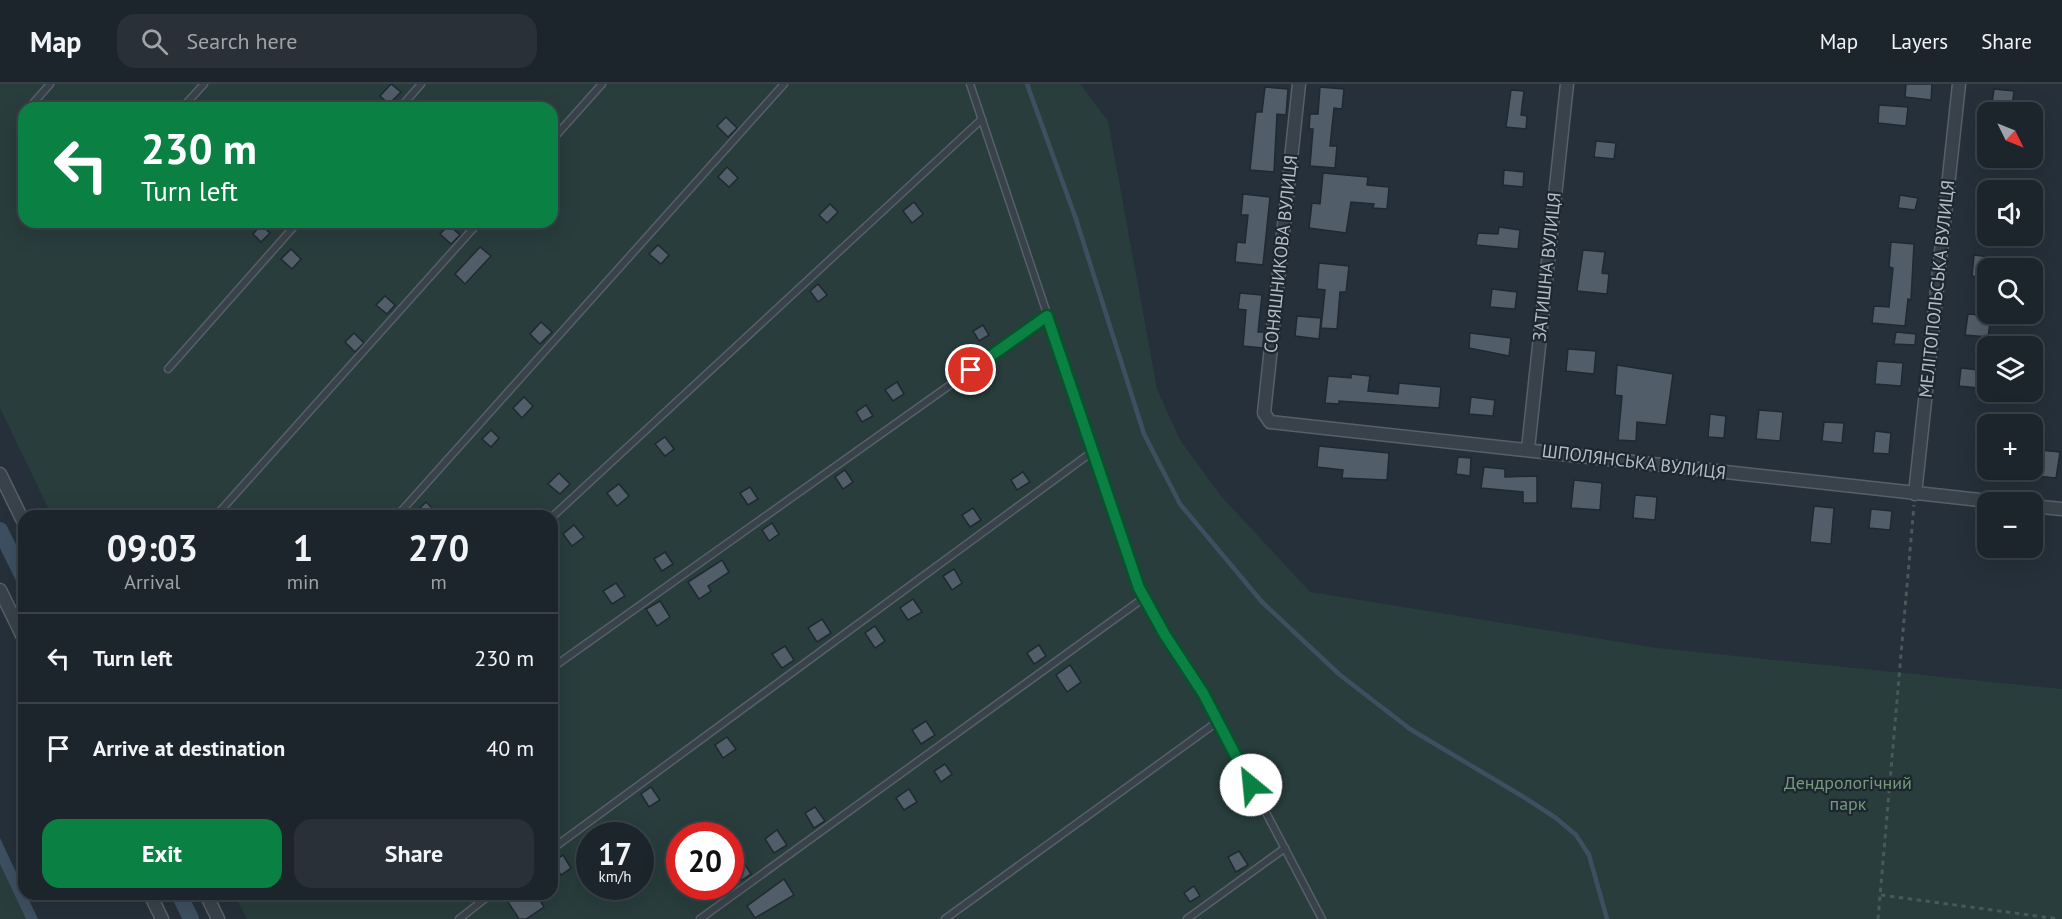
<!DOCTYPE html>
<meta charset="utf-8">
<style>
body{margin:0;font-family:"PT Sans",sans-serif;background:#293038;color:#f1f3f6;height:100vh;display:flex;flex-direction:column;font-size:22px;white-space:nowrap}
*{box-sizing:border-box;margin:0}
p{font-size:20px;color:#a0a4a9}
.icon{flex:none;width:33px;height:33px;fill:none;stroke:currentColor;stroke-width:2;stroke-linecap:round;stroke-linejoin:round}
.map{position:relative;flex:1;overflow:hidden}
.side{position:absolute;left:18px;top:426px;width:540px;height:390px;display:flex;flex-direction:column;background:#1c242c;border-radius:18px;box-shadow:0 6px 24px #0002,0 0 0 2px #3a4148}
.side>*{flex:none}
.guide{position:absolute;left:18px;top:18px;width:540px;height:126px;border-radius:18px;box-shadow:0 6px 24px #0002,0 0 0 2px #3a4148;background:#0b8043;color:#fff;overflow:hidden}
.needle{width:39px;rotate:133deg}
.tools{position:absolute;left:1977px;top:18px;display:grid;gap:12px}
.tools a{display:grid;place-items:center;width:66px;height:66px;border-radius:12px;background:#1c242c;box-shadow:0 6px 24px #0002,0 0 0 2px #3a4148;font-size:30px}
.speed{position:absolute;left:576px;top:738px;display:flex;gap:12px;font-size:30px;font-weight:700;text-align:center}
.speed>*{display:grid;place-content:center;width:78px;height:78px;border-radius:50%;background:#1c242c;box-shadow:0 6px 24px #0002,0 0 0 2px #3a4148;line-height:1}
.speed small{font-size:15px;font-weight:400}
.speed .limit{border:9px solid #d22;background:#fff;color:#111}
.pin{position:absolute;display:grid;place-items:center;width:51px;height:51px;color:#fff;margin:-26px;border:3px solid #fff;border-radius:50%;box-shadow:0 2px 6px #0007}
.me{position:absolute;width:66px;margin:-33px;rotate:332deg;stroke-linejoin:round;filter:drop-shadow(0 0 4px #0008)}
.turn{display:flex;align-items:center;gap:21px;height:126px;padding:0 24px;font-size:27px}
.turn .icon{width:78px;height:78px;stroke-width:2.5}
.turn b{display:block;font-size:42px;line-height:51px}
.eta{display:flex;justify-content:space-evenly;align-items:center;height:102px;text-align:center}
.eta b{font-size:36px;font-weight:700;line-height:42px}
.primary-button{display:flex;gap:12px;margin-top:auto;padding:12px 24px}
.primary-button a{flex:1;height:69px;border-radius:18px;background:#0b8043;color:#fff;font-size:24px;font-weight:700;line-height:69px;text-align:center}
.primary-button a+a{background:#293038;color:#f1f3f6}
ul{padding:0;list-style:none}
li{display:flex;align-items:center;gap:18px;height:90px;padding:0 24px;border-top:2px solid #3a4148}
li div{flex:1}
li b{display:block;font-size:22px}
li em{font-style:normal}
header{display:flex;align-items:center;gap:36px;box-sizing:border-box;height:84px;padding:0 30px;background:#1c242c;border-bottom:2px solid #3a4148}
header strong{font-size:28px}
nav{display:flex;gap:33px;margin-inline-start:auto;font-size:21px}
.search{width:420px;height:54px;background:#293038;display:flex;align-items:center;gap:15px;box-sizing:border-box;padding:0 21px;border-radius:18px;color:#a0a4a9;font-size:22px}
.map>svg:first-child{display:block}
.green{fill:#283d3c;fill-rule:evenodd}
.water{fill:#3d5061}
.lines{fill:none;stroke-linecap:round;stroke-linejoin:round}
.stream{stroke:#3d5061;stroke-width:4.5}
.canal{stroke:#3d5061;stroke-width:16}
.building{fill:#515d68;stroke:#202931;stroke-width:1.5}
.lane-casing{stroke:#576068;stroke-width:9}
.street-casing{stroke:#576068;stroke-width:15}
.path{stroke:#475959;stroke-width:3;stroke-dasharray:4.5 4.5;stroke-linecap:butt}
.lane{stroke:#39424a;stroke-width:6}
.street{stroke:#39424a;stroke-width:12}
.route-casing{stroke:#07532c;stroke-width:15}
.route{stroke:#0b8043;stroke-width:10}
.labels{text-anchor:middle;stroke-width:4.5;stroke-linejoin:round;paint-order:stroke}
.street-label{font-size:18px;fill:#b4bdc6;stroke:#1e272f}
.park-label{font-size:18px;fill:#75997a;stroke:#1e272f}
</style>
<header>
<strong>Map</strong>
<div class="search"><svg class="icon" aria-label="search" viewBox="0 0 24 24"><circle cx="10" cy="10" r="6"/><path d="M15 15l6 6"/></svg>Search here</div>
<nav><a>Map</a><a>Layers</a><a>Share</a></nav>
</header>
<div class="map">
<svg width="2062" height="835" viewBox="0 0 2062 835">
<rect width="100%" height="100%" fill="#25303a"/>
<g class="green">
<path d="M0 0H1080L1108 37 1157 305 1180 356 1221 412 1310 508 1657 564 2062 605V835H247L234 810H552V432H52L0 324ZM24 24H552V138H24ZM590 752H640V802H590ZM680 752H730V802H680Z"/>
<polygon points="0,780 26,835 0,835"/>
</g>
<polygon class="water" points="0,754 38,835 26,835 0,780"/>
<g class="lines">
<polyline class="stream" points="1027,0 1076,135 1144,350 1180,420 1262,518 1340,591 1410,645 1522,712 1556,734 1576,751 1589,771 1607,835"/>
<g class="canal">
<polyline points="0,446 24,495"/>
<polyline points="179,810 191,835"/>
</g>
</g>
<g class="building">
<polygon points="391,0 401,8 389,20 380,12"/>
<polygon points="1906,0 1932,0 1931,16 1905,13"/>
<polygon points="1265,3 1288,5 1286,31 1277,30 1274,88 1250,86 1256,28 1262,28"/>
<polygon points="1320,3 1344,5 1342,25 1334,24 1330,62 1337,62 1335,84 1310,82 1313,45 1309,45 1310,30 1318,30"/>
<polygon points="1994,5 2014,7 2012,22 1992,20"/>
<polygon points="1511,6 1524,7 1521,31 1527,32 1526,45 1506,43"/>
<polygon points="1879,21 1908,23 1906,42 1878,39"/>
<polygon points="726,33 737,44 728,53 717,42"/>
<polygon points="1596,57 1616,59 1614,75 1594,73"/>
<polygon points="727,83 738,94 729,103 718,93"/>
<polygon points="1504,86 1524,88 1523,103 1503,101"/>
<polygon points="1323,89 1368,93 1367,101 1389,103 1387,125 1373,124 1374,120 1351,118 1346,149 1309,144 1312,119 1320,120"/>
<polygon points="1243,110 1270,113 1263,181 1235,178 1237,158 1245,159 1248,131 1241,131"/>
<polygon points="1900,111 1918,114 1915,126 1898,124"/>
<polygon points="914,118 923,130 912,139 903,127"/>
<polygon points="830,120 838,128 827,139 819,131"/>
<polygon points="261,141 270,149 261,158 253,150"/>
<polygon points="449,141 460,151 451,160 440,150"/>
<polygon points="1499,143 1520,146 1518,165 1476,161 1478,149 1498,150"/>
<polygon points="1891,158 1914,160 1911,216 1908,215 1905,242 1872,239 1874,222 1889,223 1893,184 1889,183"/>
<polygon points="658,161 669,171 661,180 649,170"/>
<polygon points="480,163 491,172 465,200 455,190"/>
<polygon points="291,165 301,175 292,185 281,175"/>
<polygon points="1583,166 1605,168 1602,189 1609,190 1607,210 1577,207"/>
<polygon points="1974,171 1998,174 1997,184 1988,184 1988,194 1972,192"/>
<polygon points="1319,179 1349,182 1346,208 1340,208 1337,245 1321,244 1325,206 1317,205"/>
<polygon points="818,200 827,211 818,218 810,207"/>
<polygon points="1492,205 1517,208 1515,225 1490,223"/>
<polygon points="1240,209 1262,211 1258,248 1264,248 1263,264 1243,262 1246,226 1238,225"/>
<polygon points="385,212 395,221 387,230 376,221"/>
<polygon points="1968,230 1991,232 1988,253 1965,251"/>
<polygon points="1297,232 1321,234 1319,255 1295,252"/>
<polygon points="541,238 552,248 540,260 530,250"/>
<polygon points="983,241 989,251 979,257 973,247"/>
<polygon points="1896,248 1916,250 1915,261 1894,260"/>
<polygon points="354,249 364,259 355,268 345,258"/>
<polygon points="1470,249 1511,254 1509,272 1469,264"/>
<polygon points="1568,265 1596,267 1594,290 1566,287"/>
<polygon points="1877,277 1903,279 1901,302 1875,300"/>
<polygon points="1617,281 1673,290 1666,341 1637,338 1636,357 1618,356 1622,312 1615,311"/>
<polygon points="1961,284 1988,287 1988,305 1959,302"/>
<polygon points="1351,290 1370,292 1368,307 1398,310 1399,299 1441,303 1439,324 1339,317 1339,320 1325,319 1328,292 1351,294"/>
<polygon points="897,298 904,310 893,317 885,306"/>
<polygon points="524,313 533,322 522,334 513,324"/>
<polygon points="1471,313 1495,316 1493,332 1469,330"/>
<polygon points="866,321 873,332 862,338 856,328"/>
<polygon points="1759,326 1783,328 1780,357 1756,355"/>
<polygon points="1710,330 1726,332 1724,354 1708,353"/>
<polygon points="1824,338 1844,339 1842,359 1822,357"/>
<polygon points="491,346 499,354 491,363 482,355"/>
<polygon points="1875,347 1891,349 1889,370 1873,369"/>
<polygon points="665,353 674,365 665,372 655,360"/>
<polygon points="1319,362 1389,369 1387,396 1342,394 1343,386 1317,383"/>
<polygon points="2040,366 2060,368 2056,394 2036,392"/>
<polygon points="1458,373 1471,374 1470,392 1456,390"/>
<polygon points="1484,383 1505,385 1505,393 1537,392 1537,419 1523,419 1523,408 1481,404"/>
<polygon points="845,386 853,398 843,405 835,393"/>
<polygon points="1023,388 1030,398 1017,406 1011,396"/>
<polygon points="559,389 570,400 560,410 548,400"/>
<polygon points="1574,396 1602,399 1600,426 1571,424"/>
<polygon points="619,400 629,412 617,422 607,409"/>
<polygon points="750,403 758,415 748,421 740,409"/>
<polygon points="1635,411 1657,413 1655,436 1633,434"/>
<polygon points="426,418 440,432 412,432"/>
<polygon points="1814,422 1834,424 1831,460 1810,458"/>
<polygon points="973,424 981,436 970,443 962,431"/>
<polygon points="1871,425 1892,427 1890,446 1869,444"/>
<polygon points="772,439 779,450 769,457 762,446"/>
<polygon points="574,441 584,453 572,462 563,450"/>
<polygon points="665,468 673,480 662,487 654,475"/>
<polygon points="722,476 729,488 708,502 711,507 699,515 688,498"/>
<polygon points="954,485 962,499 952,506 943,492"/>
<polygon points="616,499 625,512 612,520 603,507"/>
<polygon points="913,515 922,528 908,536 900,524"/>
<polygon points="660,517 670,533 657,542 646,525"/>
<polygon points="822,535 831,549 817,558 808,544"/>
<polygon points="875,542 885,557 875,564 865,549"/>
<polygon points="1039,561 1046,572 1034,580 1027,569"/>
<polygon points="785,562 794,576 782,584 772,570"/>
<polygon points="1070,581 1081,598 1067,608 1056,591"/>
<polygon points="926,637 935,651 921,660 912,646"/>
<polygon points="727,653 736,665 723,674 715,661"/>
<polygon points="945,680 952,690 941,698 934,687"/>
<polygon points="651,703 660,716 649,723 641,710"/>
<polygon points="909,705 917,718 904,726 896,714"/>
<polygon points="815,723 825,737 814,744 805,729"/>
<polygon points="777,746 787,761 774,769 765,755"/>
<polygon points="1239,767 1248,781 1236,788 1228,773"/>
<polygon points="563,771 571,784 561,791 552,778"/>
<polygon points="744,779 751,790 742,796 735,785"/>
<polygon points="784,795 794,811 755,834 747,822"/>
<polygon points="1194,802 1200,812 1190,818 1184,809"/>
<polygon points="503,810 536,810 544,823 526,835 519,835"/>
</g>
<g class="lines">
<g class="lane-casing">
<g id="lane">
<polyline points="970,0 1139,504 1165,551 1203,609 1322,835"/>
<polyline points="29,24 50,0"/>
<polyline points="182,24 204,0"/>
<polyline points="400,24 421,0"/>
<polyline points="552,56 602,0"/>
<polyline points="168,285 298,138"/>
<polyline points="221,426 479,138"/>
<polyline points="397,432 784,0"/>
<polyline points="552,433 982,35"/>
<polyline points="552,584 1047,232"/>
<polyline points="552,765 1092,368"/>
<polyline points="459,835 491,810"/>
<polyline points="700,835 1145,513"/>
<polyline points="945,835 1217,638"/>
<polyline points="1187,835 1285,764"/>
</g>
</g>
<g class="street-casing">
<g id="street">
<polyline points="1299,0 1264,329 1270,338 1998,418"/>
<polyline points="1528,365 1567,0"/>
<polyline points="0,390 24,439"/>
<polyline points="1915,410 1959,0"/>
<polyline points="2032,422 2062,425"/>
<polyline points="0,506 24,555"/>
<polyline points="150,810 162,835"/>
<polyline points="206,810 218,835"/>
</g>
</g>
<g class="path">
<polyline points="1881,811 2059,835"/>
<polyline points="1878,835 1914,421"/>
</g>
<use href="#lane" class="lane"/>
<use href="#street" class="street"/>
</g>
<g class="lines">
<g class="route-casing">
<polyline id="route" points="971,286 1047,232 1139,504 1165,551 1203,609 1251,701"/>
</g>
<use href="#route" class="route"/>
</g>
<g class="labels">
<g class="street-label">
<text transform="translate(1281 170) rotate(-84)" y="6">СОНЯШНИКОВА ВУЛИЦЯ</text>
<text transform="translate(1547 183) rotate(-84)" y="6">ЗАТИШНА ВУЛИЦЯ</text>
<text transform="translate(1937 205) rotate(-84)" y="6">МЕЛІТОПОЛЬСЬКА ВУЛИЦЯ</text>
<text transform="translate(1634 378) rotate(7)" y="6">ШПОЛЯНСЬКА ВУЛИЦЯ</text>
</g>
<g class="park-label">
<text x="1848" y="705">Дендрологічний<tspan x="1848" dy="21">парк</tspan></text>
</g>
</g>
</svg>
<div class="tools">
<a><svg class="needle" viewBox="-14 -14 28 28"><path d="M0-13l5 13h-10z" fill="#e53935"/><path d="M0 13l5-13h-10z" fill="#a0a4a9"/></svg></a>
<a><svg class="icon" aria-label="sound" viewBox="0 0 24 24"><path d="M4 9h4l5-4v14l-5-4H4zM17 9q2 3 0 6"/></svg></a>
<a><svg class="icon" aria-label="search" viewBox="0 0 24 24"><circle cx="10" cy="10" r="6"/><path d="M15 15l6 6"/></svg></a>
<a><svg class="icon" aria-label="layers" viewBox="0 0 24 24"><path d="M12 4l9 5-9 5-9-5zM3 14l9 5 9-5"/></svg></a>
<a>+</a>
<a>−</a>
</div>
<div class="speed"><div>17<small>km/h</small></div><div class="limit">20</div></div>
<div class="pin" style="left:971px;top:286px;background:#d93025"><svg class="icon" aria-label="arrive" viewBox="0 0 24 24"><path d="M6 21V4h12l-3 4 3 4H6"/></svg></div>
<svg class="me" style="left:1251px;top:701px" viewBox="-20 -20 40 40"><circle r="19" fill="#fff"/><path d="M0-13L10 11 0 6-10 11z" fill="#0b8043"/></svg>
<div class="guide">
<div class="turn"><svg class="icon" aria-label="left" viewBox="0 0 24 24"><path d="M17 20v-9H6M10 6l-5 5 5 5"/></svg><div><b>230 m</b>Turn left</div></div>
</div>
<section class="side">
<div class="eta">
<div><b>09:03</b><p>Arrival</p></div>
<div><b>1</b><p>min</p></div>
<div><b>270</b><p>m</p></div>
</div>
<ul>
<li><svg class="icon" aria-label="left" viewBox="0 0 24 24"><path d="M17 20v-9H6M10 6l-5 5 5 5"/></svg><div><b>Turn left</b></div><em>230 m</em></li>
<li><svg class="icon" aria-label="arrive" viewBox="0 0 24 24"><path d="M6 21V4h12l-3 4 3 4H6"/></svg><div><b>Arrive at destination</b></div><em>40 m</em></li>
</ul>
<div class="primary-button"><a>Exit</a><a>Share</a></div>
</section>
</div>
